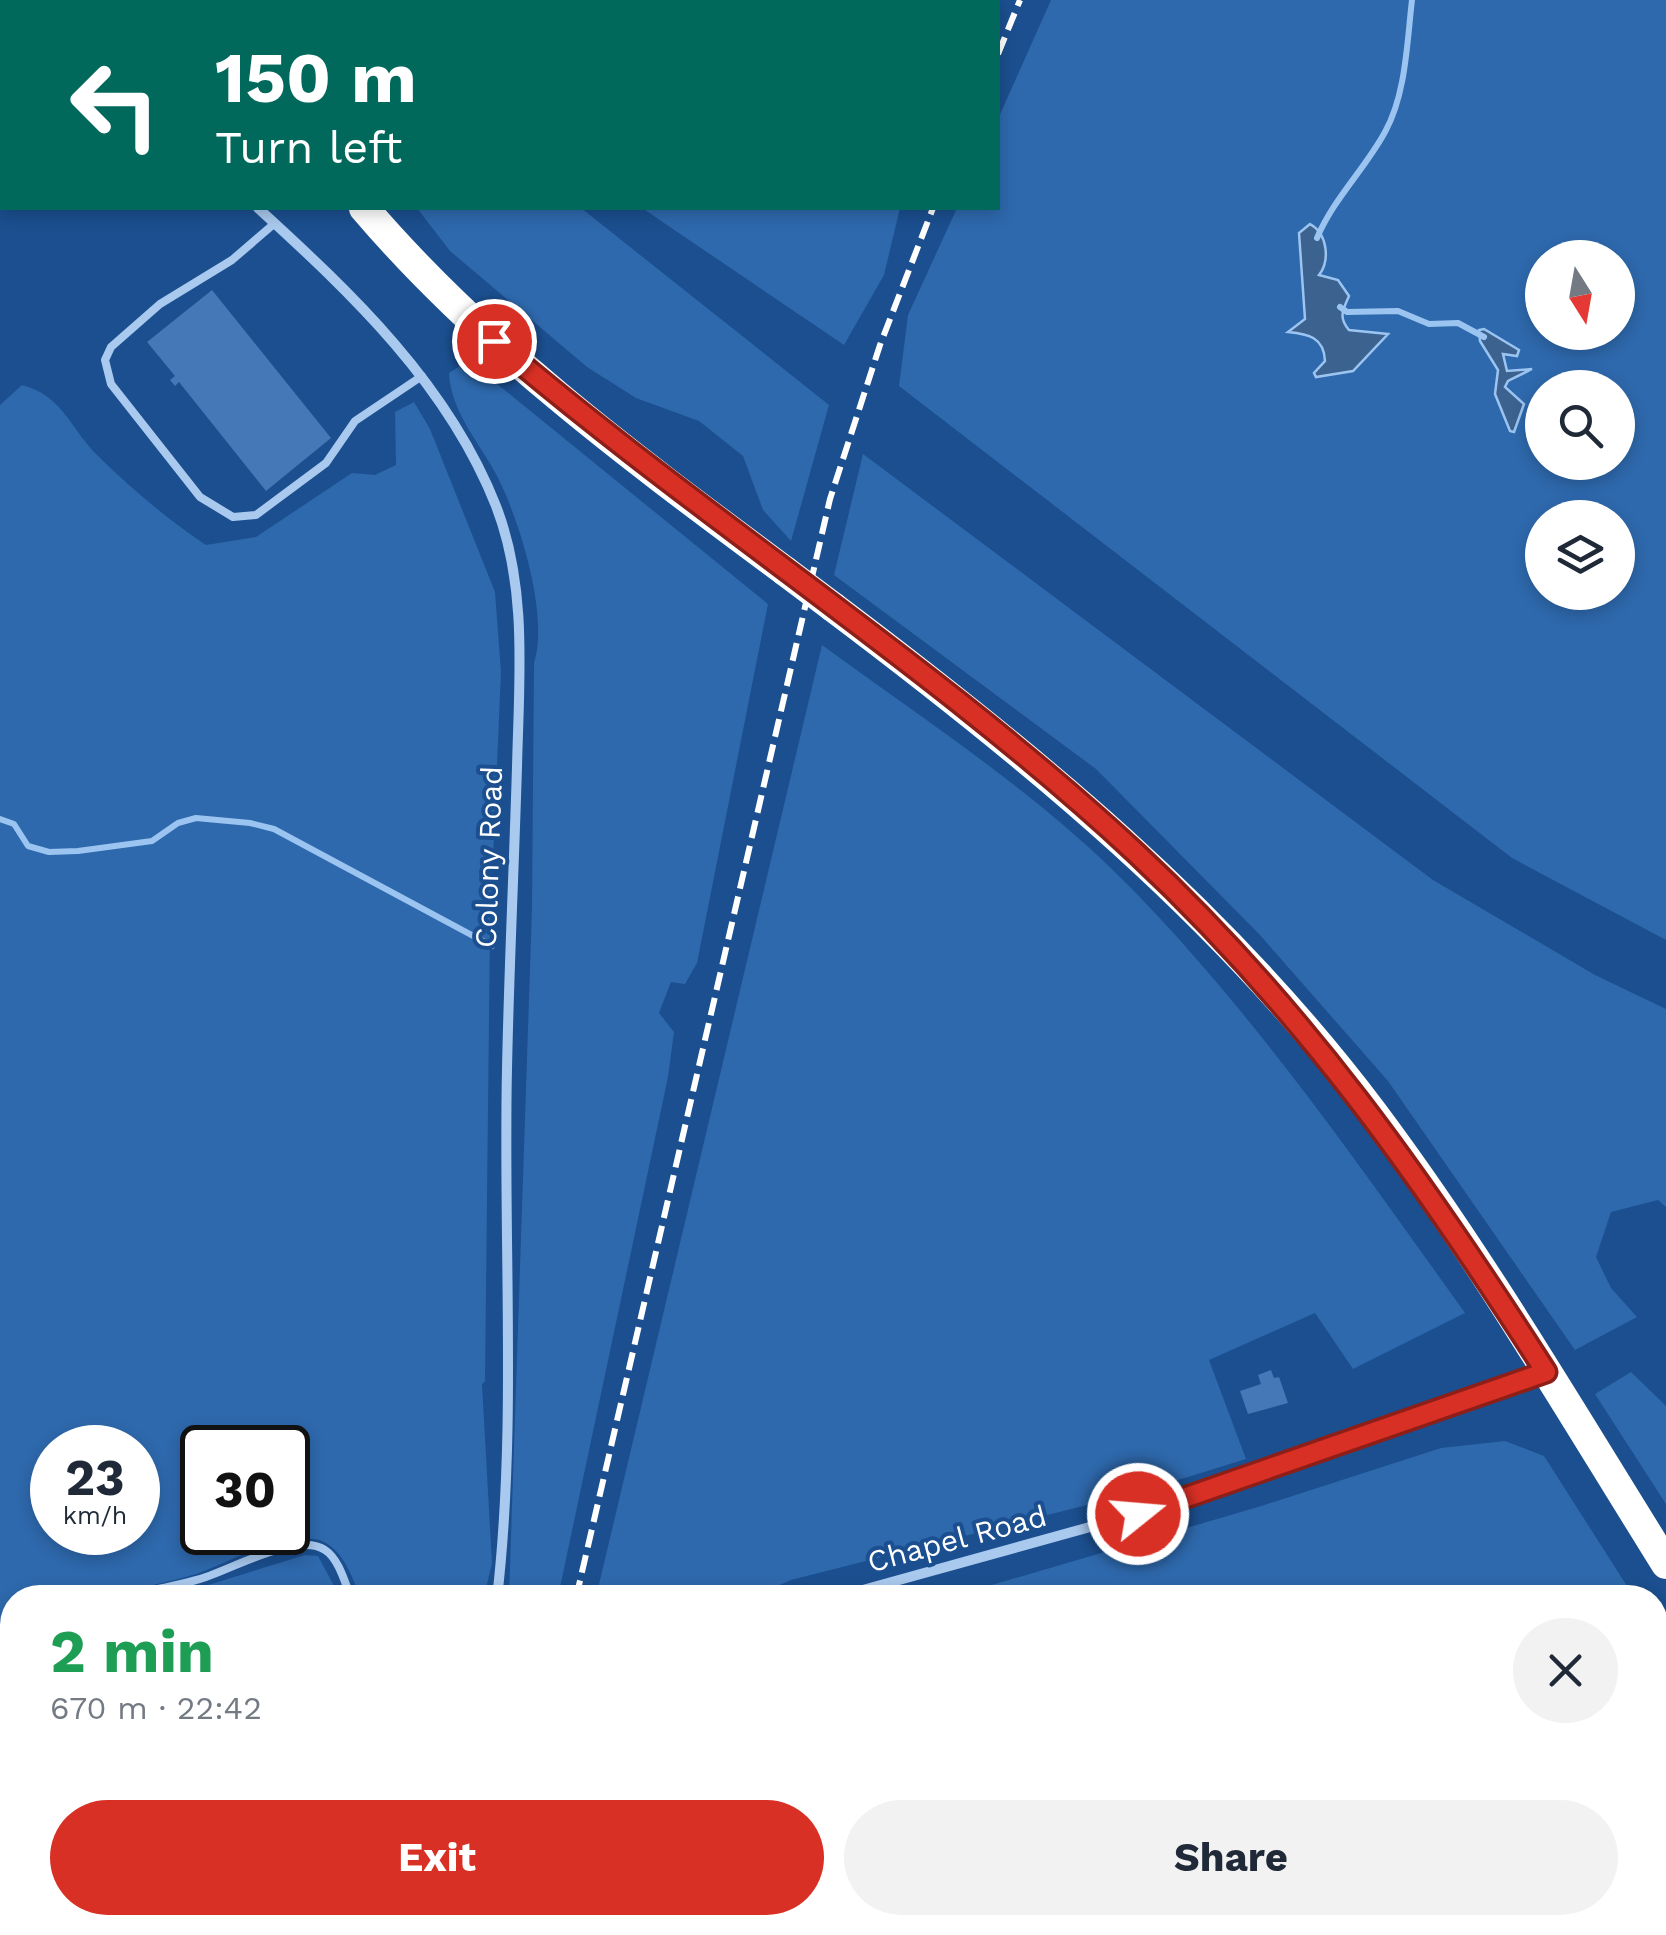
<!DOCTYPE html>
<meta charset="utf-8">
<style>
body{margin:0;font-family:"Work Sans",sans-serif;background:#f2f2f3;color:#1f2937;height:100vh;display:flex;flex-direction:column;font-size:38px;white-space:nowrap}
*{box-sizing:border-box;margin:0}
p{font-size:32px;color:#747a83}
.icon{flex:none;width:55px;height:55px;fill:none;stroke:currentColor;stroke-width:2;stroke-linecap:round;stroke-linejoin:round}
.map{position:relative;flex:1;overflow:hidden}
.panel{position:absolute;left:0px;top:1585px;width:1668px;height:350px;display:flex;flex-direction:column;background:#fff;border-radius:40px 40px 0 0;box-shadow:0 5px 15px #0003}
.panel>*{flex:none}
.top-card{position:absolute;left:0px;top:0px;width:1000px;height:210px;box-shadow:0 5px 15px #0003;background:#00695c;color:#fff;overflow:hidden}
.needle{width:65px;rotate:169deg}
.controls{position:absolute;left:1525px;top:240px;display:grid;gap:20px}
.controls a{display:grid;place-items:center;width:110px;height:110px;border-radius:50%;background:#fff;box-shadow:0 5px 15px #0003;font-size:50px}
.speed{position:absolute;left:30px;top:1425px;display:flex;gap:20px;font-size:50px;font-weight:700;text-align:center}
.speed>*{display:grid;place-content:center;width:130px;height:130px;border-radius:50%;background:#fff;box-shadow:0 5px 15px #0003;line-height:1}
.speed small{font-size:25px;font-weight:400}
.speed .limit{border:5px solid #111;border-radius:15px;background:#fff;color:#111}
.pin{position:absolute;display:grid;place-items:center;width:85px;height:85px;color:#fff;margin:-42px;border:5px solid #fff;border-radius:50%;box-shadow:0 2px 10px #0007}
.me{position:absolute;width:110px;margin:-55px;rotate:73deg;stroke-linejoin:round;filter:drop-shadow(0 0 8px #0008)}
.turn{display:flex;align-items:center;gap:35px;height:210px;padding:0 50px;font-size:45px}
.turn .icon{width:130px;height:130px;stroke-width:2.5}
.turn b{display:block;font-size:70px;line-height:85px}
.round{display:grid;place-items:center;flex:none;width:105px;height:105px;border-radius:52px;background:#f2f2f3}
.summary{display:flex;align-items:center;justify-content:space-between;height:170px;padding:0 50px}
h1{font-size:60px;font-weight:700;line-height:75px;color:#1e9e55}
.action{display:flex;gap:20px;margin-top:auto;padding:20px 50px}
.action a{flex:1;height:115px;border-radius:60px;background:#d93025;color:#fff;font-size:40px;font-weight:700;line-height:115px;text-align:center}
.action a+a{background:#f2f2f3;color:#1f2937}
.map>svg:first-child{display:block}
.green{fill:#2e69ad;fill-rule:evenodd}
.water{fill:#3c6290;stroke:#9cc4f0;stroke-width:2.5}
.lines{fill:none;stroke-linecap:round;stroke-linejoin:round}
.stream{stroke:#9cc4f0;stroke-width:6}
.building{fill:#4478b7}
.path{stroke:#a9c9ee;stroke-width:4;stroke-dasharray:5 8;stroke-linecap:butt}
.lane{stroke:#a9c9ee;stroke-width:8}
.street{stroke:#a9c9ee;stroke-width:10}
.highway{stroke:#fff;stroke-width:30}
.rail{stroke:#fff;stroke-width:6;stroke-dasharray:18 8;stroke-linecap:butt}
.highway-bridge{stroke:#fff;stroke-width:30}
.route-casing{stroke:#8d1f18;stroke-width:25}
.route{stroke:#d93025;stroke-width:18}
.labels{text-anchor:middle;stroke-width:8;stroke-linejoin:round;paint-order:stroke}
.street-label{font-size:30px;fill:#fff;stroke:#1b4f8f}
</style>
<div class="map">
<svg width="1666" height="1935" viewBox="0 0 1666 1935">
<rect width="100%" height="100%" fill="#1b4f8f"/>
<g class="green">
<polygon points="261,0 983,0 264,2"/>
<path d="M1051 0H1666V940L1512 858 899 386 908 315 957 208H998V119ZM1542 258H1618V332H1542ZM1542 388H1618V462H1542ZM1542 518H1618V592H1542Z"/>
<polygon points="417,208 581,208 829,405 791,541 763,510 743,456 699,421 636,398 587,367 450,251"/>
<polygon points="642,208 900,208 884,275 844,345"/>
<path d="M460 366H475L768 604 697 963 685 984 671 982 659 1013 674 1032 668 1077 558 1597H509L532 909 534 663C549 617 521 527 501 484 484 447 451 415 449 373Z"/>
<path d="M22 385C65 397 69 428 99 457 132 489 167 519 206 545L256 537 352 473 375 475 396 465 395 412 414 402 430 429 495 592 501 672 490 928 485 1381 482 1384 492 1563 484 1597H361C351 1576 342 1544 315 1539 270 1533 229 1565 189 1576 131 1593 73 1598 12 1598V1632L0 1646V405ZM52 1448H138V1532H52ZM202 1448H288V1532H202Z"/>
<polygon points="863,454 1433,880 1595,975 1666,1009 1666,1207 1658,1200 1611,1212 1596,1257 1611,1288 1637,1317 1575,1350 1388,1081 1260,935 1096,769 834,575"/>
<path d="M822 645C927 722 1041 795 1132 889 1256 1016 1362 1169 1465 1313L1353 1369 1315 1313 1209 1360 1246 1459 1146 1490 791 1580 752 1597H596Z"/>
<polygon points="1631,1372 1666,1406 1666,1504 1595,1394"/>
<polygon points="1505,1441 1544,1456 1634,1597 951,1597 1258,1507 1441,1448"/>
<polygon points="305,1555 318,1556 340,1597 169,1597"/>
<polygon points="1655,1630 1666,1647 1666,1935 975,1935 963,1923 1655,1922"/>
<polygon points="12,1657 12,1752 0,1757 0,1687"/>
<polygon points="12,1758 12,1843 0,1847 0,1762"/>
<polygon points="542,1922 917,1922 933,1935 540,1935"/>
<polygon points="236,1923 236,1922 477,1923 475,1935 240,1935"/>
</g>
<g class="water">
<path d="M1310 224C1328 234 1330 261 1319 275L1338 280 1349 296C1343 310 1338 317 1349 330L1388 334 1353 371 1316 377 1314 373 1325 361C1324 337 1308 334 1288 332L1305 319 1299 233Z"/>
<polygon points="1484,329 1519,350 1517,356 1503,354 1507,371 1532,369 1508,381 1505,387 1524,404 1514,432 1510,431 1495,394 1498,370 1480,341 1479,330"/>
</g>
<g class="lines">
<g class="stream">
<path d="M1317 238C1334 198 1365 169 1385 132 1406 94 1407 42 1412 0"/>
<polyline points="1340,307 1347,312 1398,311 1429,324 1458,323 1484,337"/>
<polyline points="0,819 14,824 28,846 49,852 78,851 152,841 178,823 196,818 250,823 274,829 492,946"/>
</g>
</g>
<g class="building">
<polygon points="212,290 331,438 266,491 179,382 175,386 170,380 175,376 147,342"/>
<polygon points="1271,1370 1274,1378 1279,1377 1288,1403 1248,1414 1240,1391 1261,1384 1258,1375"/>
<polygon points="137,1922 193,1922 193,1923 166,1931 167,1935 150,1935 149,1929 140,1932"/>
</g>
<g class="lines">
<polyline class="path" points="0,1759 12,1755"/>
<g class="lane">
<polyline points="12,2 14,0"/>
<polyline points="0,19 2,16"/>
<polyline points="275,223 232,260 160,304 111,347 105,360 111,384 200,497 233,517 256,515 326,463 355,421 422,376"/>
<path d="M114 1598C144 1591 176 1587 206 1577 233 1568 299 1532 325 1550 339 1559 345 1583 351 1598"/>
<polyline points="0,1669 12,1646"/>
</g>
<g class="street">
<polyline points="32,0 35,2"/>
<path d="M258 208C352 294 448 384 496 506 528 588 519 680 517 767 514 868 509 968 507 1069 503 1242 517 1427 497 1598"/>
<polyline points="834,1598 1162,1507 1546,1372"/>
<polyline points="0,1852 12,1848"/>
<polyline points="0,1922 5,1935"/>
<polyline points="952,1922 964,1935"/>
</g>
<g class="highway">
<polyline points="202,0 204,2"/>
<path d="M364 208C484 349 637 461 785 571"/>
<path d="M833 607C1031 756 1223 913 1373 1113 1480 1256 1571 1412 1666 1564"/>
</g>
<g class="rail">
<polyline points="998,54 1020,0"/>
<polyline points="576,1598 830,499 880,345 933,208"/>
<polyline points="505,1935 507,1922"/>
</g>
<polyline class="highway-bridge" points="785,571 833,607"/>
</g>
<g class="lines">
<g class="route-casing">
<path id="route" d="M494 341C702 519 935 666 1136 853 1304 1010 1423 1180 1546 1372L1138 1514"/>
</g>
<use href="#route" class="route"/>
</g>
<g class="labels">
<g class="street-label">
<text transform="translate(489 857) rotate(-88)" y="10">Colony Road</text>
<text transform="translate(957 1539) rotate(-15)" y="10">Chapel Road</text>
</g>
</g>
</svg>
<div class="controls">
<a><svg class="needle" viewBox="-14 -14 28 28"><path d="M0-13l5 13h-10z" fill="#e53935"/><path d="M0 13l5-13h-10z" fill="#747a83"/></svg></a>
<a><svg class="icon" aria-label="search" viewBox="0 0 24 24"><circle cx="10" cy="10" r="6"/><path d="M15 15l6 6"/></svg></a>
<a><svg class="icon" aria-label="layers" viewBox="0 0 24 24"><path d="M12 4l9 5-9 5-9-5zM3 14l9 5 9-5"/></svg></a>
</div>
<div class="speed"><div>23<small>km/h</small></div><div class="limit">30</div></div>
<div class="pin" style="left:494px;top:341px;background:#d93025"><svg class="icon" aria-label="arrive" viewBox="0 0 24 24"><path d="M6 21V4h12l-3 4 3 4H6"/></svg></div>
<svg class="me" style="left:1138px;top:1514px" viewBox="-20 -20 40 40"><circle r="17" fill="#d93025" stroke="#fff" stroke-width="3"/><path d="M0-11L8 9 0 5-8 9z" fill="#fff"/></svg>
<div class="top-card">
<div class="turn"><svg class="icon" aria-label="left" viewBox="0 0 24 24"><path d="M17 20v-9H6M10 6l-5 5 5 5"/></svg><div><b>150 m</b>Turn left</div></div>
</div>
<section class="panel">
<div class="summary"><div><h1>2 min</h1><p>670 m · 22:42</p></div><a class="round"><svg class="icon" aria-label="close" viewBox="0 0 24 24"><path d="M6 6l12 12M18 6L6 18"/></svg></a></div>
<div class="action"><a>Exit</a><a>Share</a></div>
</section>
</div>
